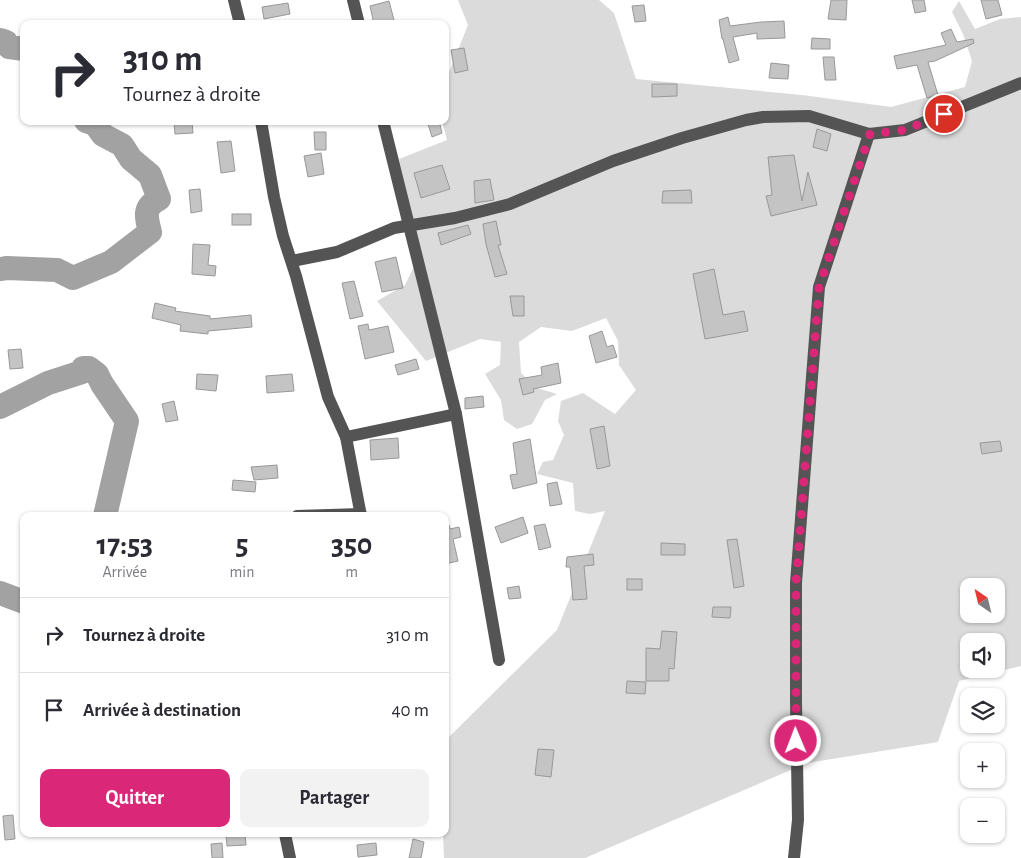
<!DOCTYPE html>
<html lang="fr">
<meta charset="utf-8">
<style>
body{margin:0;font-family:"Alegreya Sans",sans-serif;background:#f2f2f3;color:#2b2b33;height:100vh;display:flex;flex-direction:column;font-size:19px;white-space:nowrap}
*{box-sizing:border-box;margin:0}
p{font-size:16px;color:#7c7c81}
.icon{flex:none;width:28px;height:28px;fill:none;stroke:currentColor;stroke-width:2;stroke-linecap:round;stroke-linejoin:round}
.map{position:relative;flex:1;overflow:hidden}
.panel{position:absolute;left:20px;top:512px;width:429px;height:325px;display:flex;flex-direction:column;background:#fff;border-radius:10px;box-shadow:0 1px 4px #0004}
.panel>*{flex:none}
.guide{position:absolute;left:20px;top:20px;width:429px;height:105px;border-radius:10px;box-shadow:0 1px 4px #0004;background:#fff;color:#2b2b33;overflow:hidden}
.needle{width:32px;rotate:325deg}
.fabs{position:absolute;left:960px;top:578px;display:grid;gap:10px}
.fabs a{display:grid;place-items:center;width:45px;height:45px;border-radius:10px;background:#fff;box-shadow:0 1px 4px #0004;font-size:25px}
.pin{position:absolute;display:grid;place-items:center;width:42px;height:42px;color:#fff;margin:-21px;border:2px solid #fff;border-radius:50%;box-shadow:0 1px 5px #0007}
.me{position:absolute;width:55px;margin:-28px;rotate:359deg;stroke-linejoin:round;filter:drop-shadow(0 0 4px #0008)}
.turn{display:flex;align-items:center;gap:18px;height:105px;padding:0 20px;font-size:22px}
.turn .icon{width:65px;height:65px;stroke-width:2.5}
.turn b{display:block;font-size:35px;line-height:42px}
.eta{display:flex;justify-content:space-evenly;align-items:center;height:85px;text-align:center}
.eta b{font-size:30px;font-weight:600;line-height:35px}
.primary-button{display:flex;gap:10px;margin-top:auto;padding:10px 20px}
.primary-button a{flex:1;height:58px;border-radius:10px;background:#db2777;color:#fff;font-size:20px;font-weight:600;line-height:58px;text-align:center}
.primary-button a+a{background:#f2f2f3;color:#2b2b33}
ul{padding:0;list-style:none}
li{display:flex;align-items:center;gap:15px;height:75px;padding:0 20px;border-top:1px solid #e1e1e2}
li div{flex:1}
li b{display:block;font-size:19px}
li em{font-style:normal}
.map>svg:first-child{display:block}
.green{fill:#dbdbdb;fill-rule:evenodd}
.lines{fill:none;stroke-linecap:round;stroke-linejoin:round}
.river{stroke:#a2a2a2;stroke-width:24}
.building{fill:#c4c4c4;stroke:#989898}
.minor{stroke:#545454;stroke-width:12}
.route{stroke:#db2777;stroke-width:9;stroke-dasharray:0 16.2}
</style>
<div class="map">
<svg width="1021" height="858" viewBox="0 0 1021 858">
<rect width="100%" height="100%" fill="#fff"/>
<path class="green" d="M458 0H599L614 13 636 79 802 95 891 107 965 87 972 61 963 34 952 12 959 1 975 29 1000 19 1021 17V666L959 681 938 742 807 763 585 858H444L443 834H445V741L557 630 605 511 590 514 575 511 573 483 537 474 543 462 553 460 564 435 558 421 561 401 583 393 615 414 636 390 619 365 618 341 606 318 572 331 541 327 519 342 521 373 537 388 557 394 545 400 532 424 517 429 504 420 501 400 485 374 500 365 501 342 480 339 426 361 377 301 405 285 421 252 399 159 447 140 442 121H445V82L468 25ZM969 586H996V614H969ZM969 641H996V669H969Z"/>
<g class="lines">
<g class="river">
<polyline points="0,40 6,42 9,47 24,49"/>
<path d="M0 269 7 268 57 270 73 278 111 262 150 232C146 217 143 207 159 199L150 175 131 159 122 145 103 135 95 124 86 121"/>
<polyline points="0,407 48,383 82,372 83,368 89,368 97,374 102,384 127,421 105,516"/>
<polyline points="0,593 24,602"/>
</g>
</g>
<g class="building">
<polygon points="831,0 847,0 846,20 828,19"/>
<polygon points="912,0 924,0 926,11 915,13"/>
<polygon points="981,0 998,0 1002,15 986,19"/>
<polygon points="389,1 395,24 374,24 370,6"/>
<polygon points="288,3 290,14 264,19 262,7"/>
<polygon points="644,5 646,21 635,22 632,6"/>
<polygon points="728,17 730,26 761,22 784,21 785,38 757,39 757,33 733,37 739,60 729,63 723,39 722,39 719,20"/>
<polygon points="951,29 957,42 973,39 974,43 935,61 928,62 938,95 927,98 917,65 897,69 894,56 946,45 941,33"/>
<polygon points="812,38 830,39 830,49 811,49"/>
<polygon points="464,48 468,70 455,73 451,50"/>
<polygon points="823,57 834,57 836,80 825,80"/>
<polygon points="771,63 789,65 788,79 769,78"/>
<polygon points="652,84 677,84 677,96 652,97"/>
<polygon points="439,121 442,133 432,137 428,124"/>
<polygon points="192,122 193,133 175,134 174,123"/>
<polygon points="817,129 831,134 827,151 813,147"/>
<polygon points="314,132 326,132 326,150 315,150"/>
<polygon points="231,141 235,171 221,173 217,142"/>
<polygon points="321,153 324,174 308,177 304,156"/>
<polygon points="794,155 802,201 808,172 817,205 771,216 766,196 772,195 768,157"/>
<polygon points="442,165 450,189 421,198 414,173"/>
<polygon points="490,179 494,200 475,203 474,181"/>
<polygon points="200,189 202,211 191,213 189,190"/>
<polygon points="691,190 692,203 662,203 663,191"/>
<rect x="232" y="214" width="19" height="11"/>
<polygon points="496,221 501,245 498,245 507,274 495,277 486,244 483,224"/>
<polygon points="468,225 471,234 441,245 438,233"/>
<polygon points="193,244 210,245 208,265 216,266 215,276 192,274"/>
<polygon points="396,257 403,288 382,292 375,262"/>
<polygon points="714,269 723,315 744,311 748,331 705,339 693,274"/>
<polygon points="354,281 363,316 350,319 342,283"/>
<polygon points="510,296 524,296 524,316 513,316"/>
<polygon points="155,303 176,308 175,311 210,316 210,319 251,315 252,327 208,331 208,334 180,331 181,325 152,318"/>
<polygon points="368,324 369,330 388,326 394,352 365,359 358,326"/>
<polygon points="602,331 607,347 613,345 617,357 596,363 589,336"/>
<polygon points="21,349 23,368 10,369 8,350"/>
<polygon points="416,359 419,369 398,375 395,365"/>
<polygon points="558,363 561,383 533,389 534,392 523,395 519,379 542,375 541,367"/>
<polygon points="197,374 218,375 216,391 196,389"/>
<polygon points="292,374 294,391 267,393 266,376"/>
<polygon points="483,396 484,407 465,409 465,398"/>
<polygon points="174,401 178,420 166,422 162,404"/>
<polygon points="604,426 610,466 597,469 590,429"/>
<polygon points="398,438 399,458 371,460 370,440"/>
<polygon points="530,439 537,483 513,489 510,475 517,474 513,443"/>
<polygon points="1000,441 1002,451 982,454 980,443"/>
<polygon points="277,465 278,478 254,480 251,467"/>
<polygon points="233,480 256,482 255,492 232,490"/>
<polygon points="557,482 562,504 550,506 547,484"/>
<polygon points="523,517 528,533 501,543 495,527"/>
<polygon points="545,524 551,547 539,550 534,526"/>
<polygon points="445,525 449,525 450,529 459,527 461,537 453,539 458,561 445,564"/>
<polygon points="737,539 744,586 734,588 727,540"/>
<polygon points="661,543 685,544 685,555 661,555"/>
<polygon points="593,554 594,565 584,566 587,599 573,600 570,567 566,567 567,557"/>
<rect x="627" y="579" width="15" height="11"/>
<polygon points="519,586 521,598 509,599 507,588"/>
<polygon points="713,607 731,607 730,618 712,617"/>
<polygon points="662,631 677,632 674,669 669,668 669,681 646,681 646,648 660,649"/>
<polygon points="627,681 646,682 645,694 626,693"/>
<polygon points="538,749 554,750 551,777 535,775"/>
<polygon points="13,815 15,839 5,840 3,816"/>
<polygon points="245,834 246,845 227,846 226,835"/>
<polygon points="413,839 424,842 421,858 409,858"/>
<polygon points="222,843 223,858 212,858 211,844"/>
<polygon points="376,843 377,855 358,857 357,845"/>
</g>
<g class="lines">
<g class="minor">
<polyline points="234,0 240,24"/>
<polyline points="353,0 359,24"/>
<polyline points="261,121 274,197 283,236 296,276 328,397 346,437 361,516"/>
<polyline points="383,121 456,414 499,660"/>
<polyline points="292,261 337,252 394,228 455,218 510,204 613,161 682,138 746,120 763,117 809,116 869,134 905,130 1021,83"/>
<polyline points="346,437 456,414"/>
<polyline points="297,516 361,514"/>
<polyline points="285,834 290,858"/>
<polyline points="794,858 798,820 796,701 796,583 819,287 869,134"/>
</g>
</g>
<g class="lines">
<polyline class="route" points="796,741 796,583 819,287 870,134 905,130 944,114"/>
</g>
</svg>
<div class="fabs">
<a><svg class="needle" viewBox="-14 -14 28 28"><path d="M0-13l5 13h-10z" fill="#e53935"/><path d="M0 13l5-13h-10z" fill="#7c7c81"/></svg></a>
<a><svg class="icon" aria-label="sound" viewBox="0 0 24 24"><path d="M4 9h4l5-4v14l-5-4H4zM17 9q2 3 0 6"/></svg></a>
<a><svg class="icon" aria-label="layers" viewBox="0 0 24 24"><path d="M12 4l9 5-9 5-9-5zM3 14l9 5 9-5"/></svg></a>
<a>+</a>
<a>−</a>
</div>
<div class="pin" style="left:944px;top:114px;background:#d93025"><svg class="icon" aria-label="arrive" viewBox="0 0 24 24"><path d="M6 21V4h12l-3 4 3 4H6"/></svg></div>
<svg class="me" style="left:796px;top:741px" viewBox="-20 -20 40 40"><circle r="17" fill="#db2777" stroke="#fff" stroke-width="3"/><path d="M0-11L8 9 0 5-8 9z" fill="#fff"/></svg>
<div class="guide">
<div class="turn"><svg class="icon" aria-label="right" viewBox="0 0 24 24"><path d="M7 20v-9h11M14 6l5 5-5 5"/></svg><div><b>310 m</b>Tournez à droite</div></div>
</div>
<section class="panel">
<div class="eta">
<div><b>17:53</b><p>Arrivée</p></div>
<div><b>5</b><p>min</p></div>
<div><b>350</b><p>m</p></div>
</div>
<ul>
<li><svg class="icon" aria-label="right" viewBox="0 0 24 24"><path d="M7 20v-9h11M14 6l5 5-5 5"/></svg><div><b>Tournez à droite</b></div><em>310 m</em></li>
<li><svg class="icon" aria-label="arrive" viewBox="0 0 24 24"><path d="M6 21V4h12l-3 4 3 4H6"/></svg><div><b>Arrivée à destination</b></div><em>40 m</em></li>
</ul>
<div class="primary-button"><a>Quitter</a><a>Partager</a></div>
</section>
</div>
